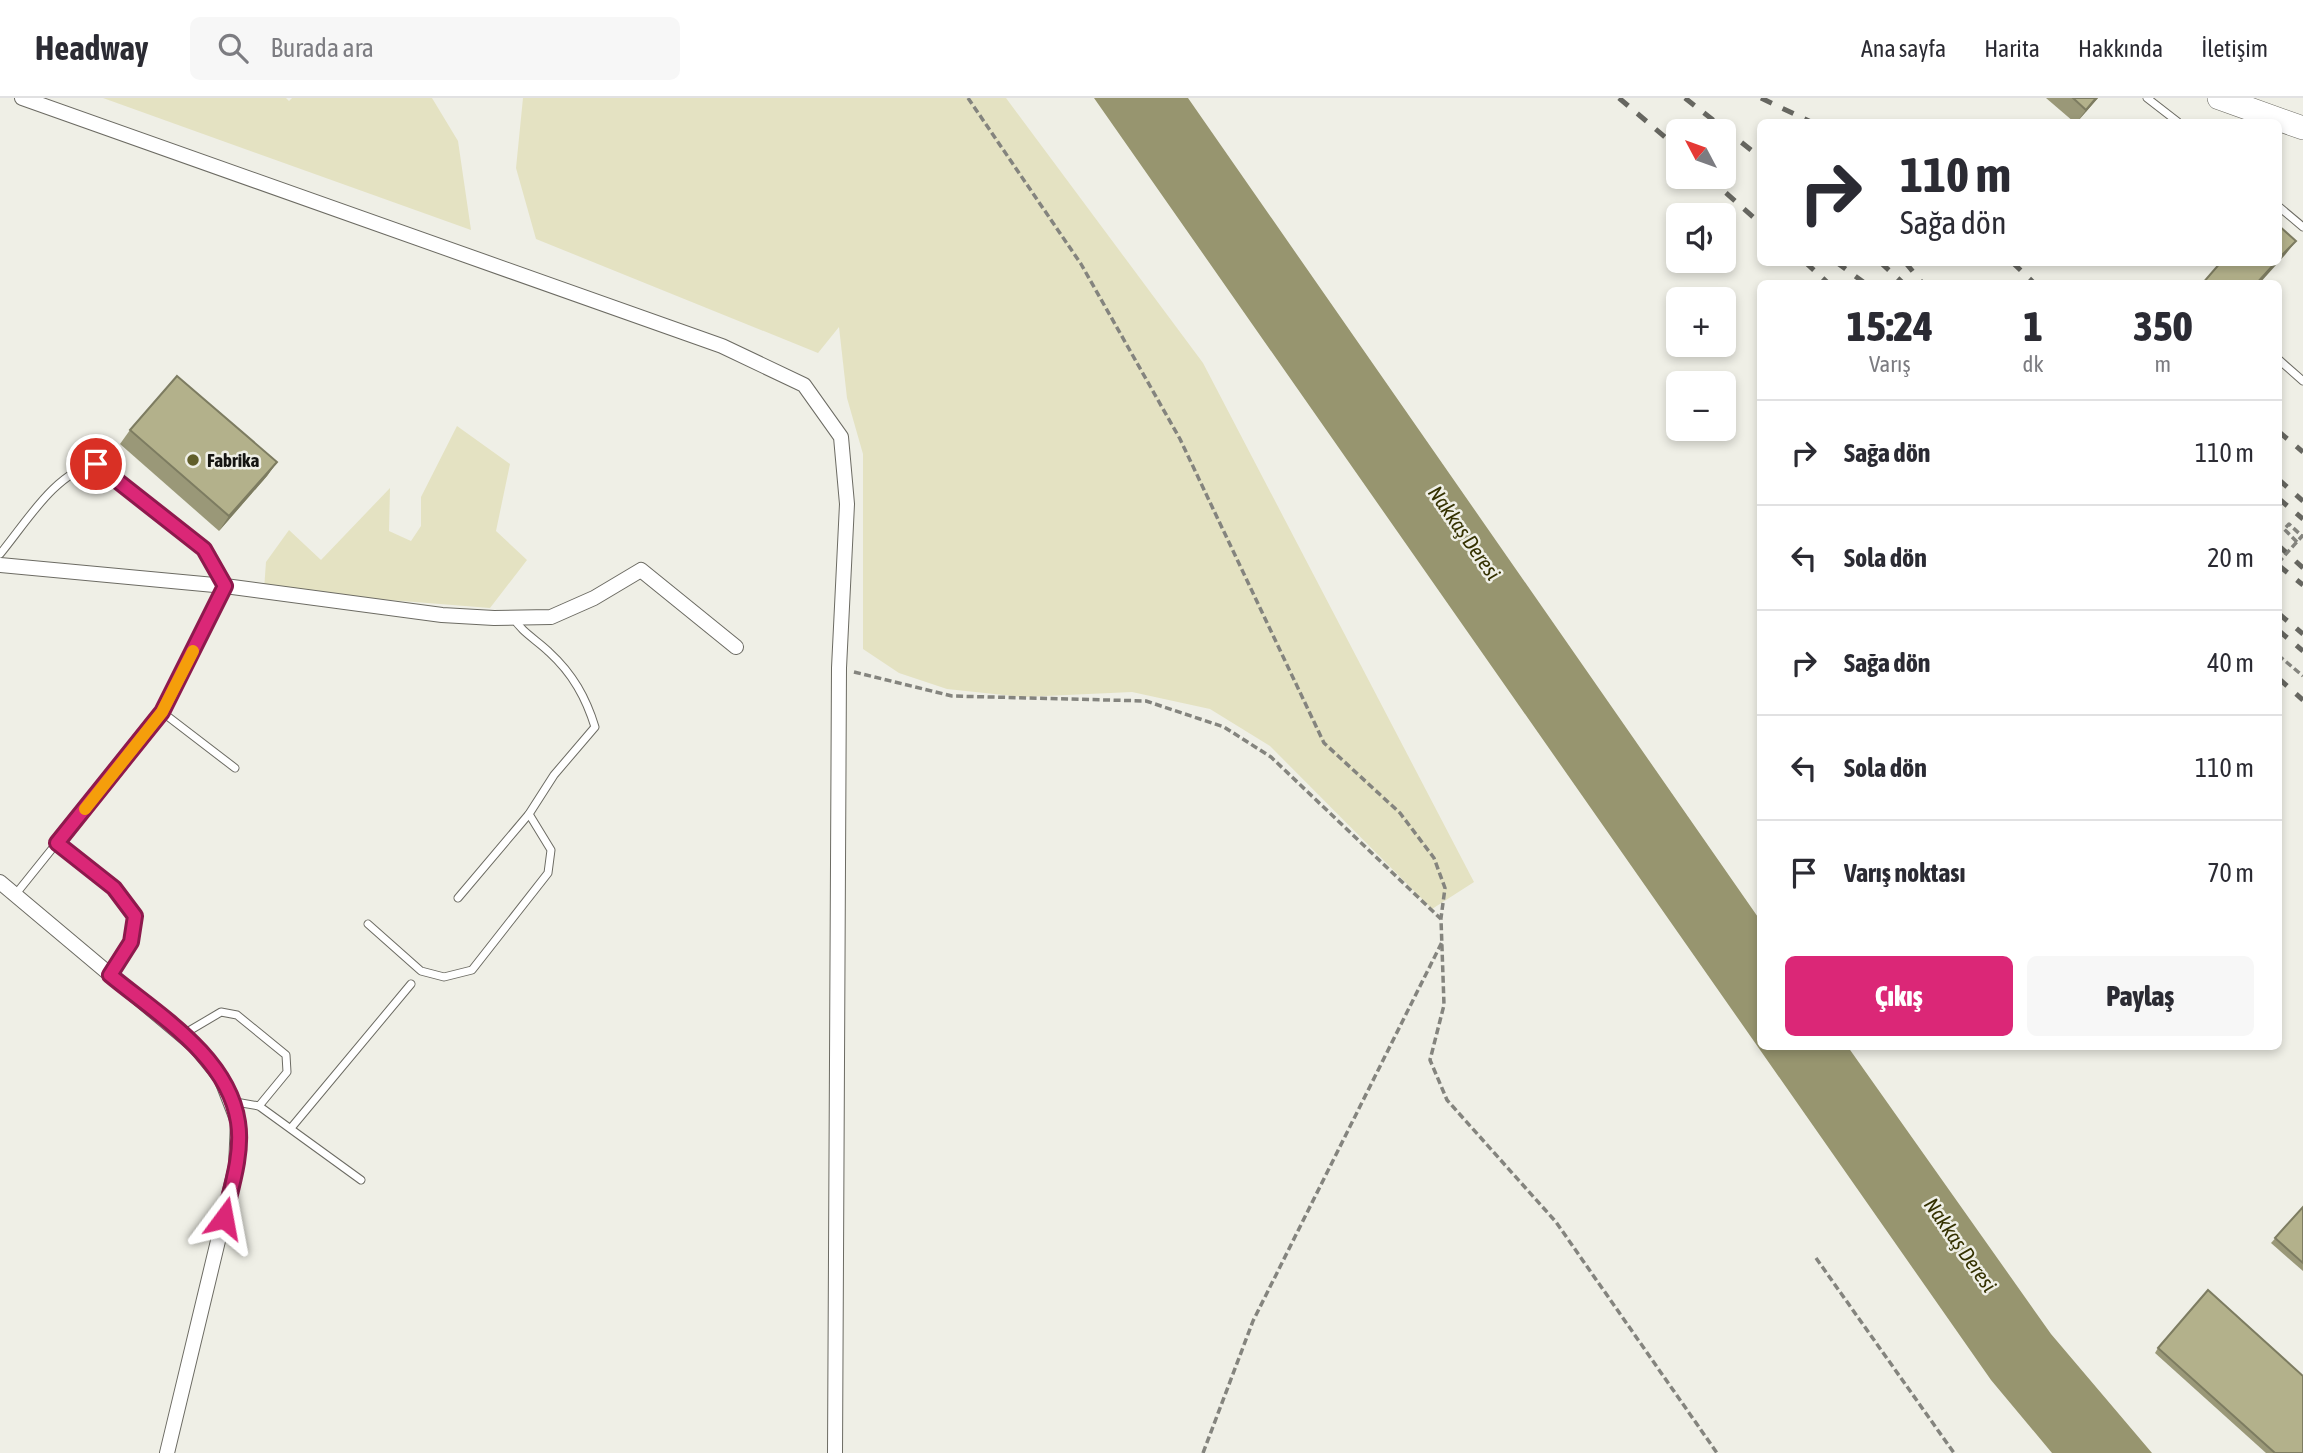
<!DOCTYPE html>
<html lang="tr">
<meta charset="utf-8">
<style>
body{margin:0;font-family:"Asap Condensed",sans-serif;background:#f7f7f7;color:#2b2b33;height:100vh;display:flex;flex-direction:column;font-size:26px;white-space:nowrap}
*{box-sizing:border-box;margin:0}
p{font-size:23px;color:#7c7c81}
.icon{flex:none;width:38px;height:38px;fill:none;stroke:currentColor;stroke-width:2;stroke-linecap:round;stroke-linejoin:round}
.map{position:relative;flex:1;overflow:hidden}
.details{position:absolute;left:1757px;top:182px;width:525px;height:770px;display:flex;flex-direction:column;background:#fff;border-radius:10px;box-shadow:0 4px 10px #0003}
.details>*{flex:none}
.guide{position:absolute;left:1757px;top:21px;width:525px;height:147px;border-radius:10px;box-shadow:0 4px 10px #0003;background:#fff;color:#2b2b33;overflow:hidden}
.needle{width:46px;rotate:311deg}
.tools{position:absolute;left:1666px;top:21px;display:grid;gap:14px}
.tools a{display:grid;place-items:center;width:70px;height:70px;border-radius:10px;background:#fff;box-shadow:0 4px 10px #0003;font-size:35px}
.pin{position:absolute;display:grid;place-items:center;width:60px;height:60px;color:#fff;margin:-30px;border:4px solid #fff;border-radius:50%;box-shadow:0 2px 7px #0007}
.me{position:absolute;width:77px;margin:-38px;rotate:13deg;stroke-linejoin:round;filter:drop-shadow(0 0 5px #0008)}
.turn{display:flex;align-items:center;gap:24px;height:147px;padding:0 28px;font-size:32px}
.turn .icon{width:91px;height:91px;stroke-width:2.5}
.turn b{display:block;font-size:49px;line-height:60px}
.eta{display:flex;justify-content:space-evenly;align-items:center;height:119px;text-align:center}
.eta b{font-size:42px;font-weight:800;line-height:49px}
.button{display:flex;gap:14px;margin-top:auto;padding:14px 28px}
.button a{flex:1;height:80px;border-radius:10px;background:#db2777;color:#fff;font-size:28px;font-weight:800;line-height:80px;text-align:center}
.button a+a{background:#f7f7f7;color:#2b2b33}
ul{padding:0;list-style:none}
li{display:flex;align-items:center;gap:21px;height:105px;padding:0 28px;border-top:2px solid #e1e1e2}
li div{flex:1}
li b{display:block;font-size:26px}
li em{font-style:normal}
header{display:flex;align-items:center;gap:42px;box-sizing:border-box;height:98px;padding:0 35px;background:#fff;border-bottom:2px solid #e1e1e2}
header strong{font-size:33px}
nav{display:flex;gap:38px;margin-inline-start:auto;font-size:24px}
.search{width:490px;height:63px;background:#f7f7f7;display:flex;align-items:center;gap:18px;box-sizing:border-box;padding:0 24px;border-radius:10px;color:#7c7c81;font-size:26px}
.map>svg:first-child{display:block}
.green{fill:#e4e2c2}
.water{fill:#97956f}
.lines{fill:none;stroke-linecap:round;stroke-linejoin:round}
.lane-casing{stroke:#6c6b63;stroke-width:9}
.street-casing{stroke:#6c6b63;stroke-width:16}
.primary-casing{stroke:#6c6b63;stroke-width:24}
.path{stroke:#84847e;stroke-width:3.5;stroke-dasharray:7 3.5;stroke-linecap:butt}
.lane{stroke:#fff;stroke-width:7}
.street{stroke:#fff;stroke-width:14}
.primary{stroke:#fff;stroke-width:23}
.rail{stroke:#666660;stroke-width:5;stroke-dasharray:12 12;stroke-linecap:butt}
.path-bridge{stroke:#84847e;stroke-width:3.5;stroke-dasharray:7 3.5;stroke-linecap:butt}
.wall{fill:#9a9878}
.shaded-wall{fill:#7d7c61}
.building{fill:#b3b18b;stroke:#7d7c61;stroke-width:2}
.route-casing{stroke:#8e194d;stroke-width:18}
.route{stroke:#db2777;stroke-width:12}
.slow{stroke:#f59e0b;stroke-width:12}
.poi-dot{fill:#615e2a;stroke:#efefe6;stroke-width:2.5}
.labels{text-anchor:middle;stroke-width:5;stroke-linejoin:round;paint-order:stroke}
.poi-label{font-size:19px;font-weight:bold;fill:#141411;stroke:#efefe6;text-anchor:start}
.water-label{font-size:21px;font-style:italic;fill:#343100;stroke:#efefe6}
</style>
<header>
<strong>Headway</strong>
<div class="search"><svg class="icon" aria-label="search" viewBox="0 0 24 24"><circle cx="10" cy="10" r="6"/><path d="M15 15l6 6"/></svg>Burada ara</div>
<nav><a>Ana sayfa</a><a>Harita</a><a>Hakkında</a><a>İletişim</a></nav>
</header>
<div class="map">
<svg width="2303" height="1355" viewBox="0 0 2303 1355">
<rect width="100%" height="100%" fill="#efefe6"/>
<g class="green">
<polygon points="103,0 286,0 289,3 292,0 432,0 458,43 471,132"/>
<polygon points="523,0 1006,0 1203,265 1474,784 1432,811 1270,648 1210,611 1132,594 1023,599 947,591 899,575 863,551 863,356 847,300 839,229 818,255 536,141 516,70"/>
<polygon points="457,328 510,366 496,433 527,462 490,510 264,492 266,464 289,432 321,462 390,390 389,433 411,443 421,428 421,399"/>
</g>
<polygon class="water" points="1094,0 1188,0 1760,822 1760,948 1848,949 2051,1236 2152,1355 2052,1355 1991,1282"/>
<g class="lines">
<g class="lane-casing">
<g id="lane">
<polyline points="2147,0 2178,24"/>
<polyline points="2278,108 2303,129"/>
<polyline points="2278,261 2303,283"/>
<path d="M0 456C26 425 55 374 96 366L204 451 225 488 162 614 15 797"/>
<polyline points="162,614 235,670"/>
<polyline points="57,745 114,790 135,818 131,844 110,876"/>
<path d="M458 800 529 716 554 677 595 629C586 600 573 576 549 554 537 542 521 534 513 519"/>
<polyline points="368,826 421,873 444,879 472,872 548,775 551,752 529,716"/>
<polyline points="182,937 221,914 237,917 286,957 287,974 259,1008"/>
<polyline points="230,1003 259,1008 361,1082"/>
<polyline points="291,1030 411,886"/>
</g>
</g>
<g class="street-casing">
<g id="street">
<polyline points="22,0 722,248 804,287 841,339 847,406 839,570 835,1355"/>
<polyline points="0,467 225,488 442,517 494,520 551,519 594,500 641,472 736,549"/>
<polyline points="0,784 195,948 221,980 238,1024 236,1068 167,1355"/>
</g>
</g>
<g class="primary-casing">
<polyline id="primary" points="2219,0 2303,30"/>
</g>
<g class="path">
<polyline points="968,0 1081,166 1180,341 1324,645 1400,715 1434,760 1445,790 1441,820"/>
<polyline points="2297,444 2284,431 2289,426 2303,439"/>
<polyline points="2278,482 2279,482"/>
<polyline points="2278,557 2303,578"/>
<polyline points="854,574 952,598 1146,603 1224,629 1271,659 1441,821 1444,907 1430,962 1447,1002 1556,1124 1717,1355"/>
<polyline points="1816,1160 1954,1355"/>
<polyline points="1203,1355 1253,1223 1442,844"/>
</g>
<use href="#lane" class="lane"/>
<use href="#street" class="street"/>
<use href="#primary" class="primary"/>
<g class="rail">
<polyline points="1619,0 1678,50"/>
<polyline points="1685,0 1760,59"/>
<polyline points="1761,0 1811,24"/>
<polyline points="1708,79 1760,125"/>
<polyline points="1805,164 1829,186"/>
<polyline points="1836,164 1866,186"/>
<polyline points="1880,164 1904,186"/>
<polyline points="1905,164 1923,186"/>
<polyline points="2012,164 2035,186"/>
<polyline points="2278,333 2303,354"/>
<polyline points="2278,381 2303,403"/>
<polyline points="2278,400 2303,421"/>
<polyline points="2278,447 2303,470"/>
<polyline points="2278,467 2303,487"/>
<polyline points="2278,515 2303,536"/>
<polyline points="2278,532 2303,553"/>
<polyline points="2278,580 2303,602"/>
</g>
<polyline class="path-bridge" points="2278,465 2303,437"/>
</g>
<g class="wall">
<polygon points="2046,0 2098,0 2077,24 2074,24"/>
<polygon points="130,332 277,364 267,378 219,433 120,346"/>
<polygon points="2303,1109 2303,1173 2271,1145"/>
<polygon points="2158,1250 2303,1355 2266,1355 2155,1255"/>
</g>
<g class="shaded-wall">
<polygon points="2096,0 2098,0 2077,24 2086,12"/>
<polygon points="2296,143 2285,157 2259,186 2256,186 2276,164 2278,164 2278,161"/>
<polygon points="277,364 267,378 219,433 229,418"/>
</g>
<g class="building">
<polygon points="2073,0 2096,0 2086,12"/>
<polygon points="2278,127 2296,143 2278,161"/>
<polygon points="2221,164 2276,164 2256,186 2202,186"/>
<polygon points="177,278 277,364 229,418 130,332"/>
<polygon points="2303,1109 2303,1165 2275,1140"/>
<polygon points="2208,1192 2303,1278 2303,1355 2275,1355 2158,1250"/>
</g>
<g class="lines">
<g class="route-casing">
<path id="route" d="M96 366 204 451 225 488 162 614 57 745 114 790 135 818 131 844 110 877C157 916 228 958 238 1024 243 1055 231 1091 224 1120"/>
</g>
<use href="#route" class="route"/>
<polyline class="slow" points="85,711 162,614 193,553"/>
</g>
<circle class="poi-dot" cx="193" cy="362" r="7"/>
<g class="labels">
<g class="poi-label">
<text x="207" y="369">Fabrika</text>
</g>
<g class="water-label">
<text transform="translate(1464 435) rotate(55)" y="7">Nakkaş Deresi</text>
<text transform="translate(1960 1147) rotate(55)" y="7">Nakkaş Deresi</text>
</g>
</g>
</svg>
<div class="tools">
<a><svg class="needle" viewBox="-14 -14 28 28"><path d="M0-13l5 13h-10z" fill="#e53935"/><path d="M0 13l5-13h-10z" fill="#7c7c81"/></svg></a>
<a><svg class="icon" aria-label="sound" viewBox="0 0 24 24"><path d="M4 9h4l5-4v14l-5-4H4zM17 9q2 3 0 6"/></svg></a>
<a>+</a>
<a>−</a>
</div>
<div class="pin" style="left:96px;top:366px;background:#d93025"><svg class="icon" aria-label="arrive" viewBox="0 0 24 24"><path d="M6 21V4h12l-3 4 3 4H6"/></svg></div>
<svg class="me" style="left:224px;top:1120px" viewBox="-20 -20 40 40"><path d="M0-17L14 15 0 8-14 15z" fill="#db2777" stroke="#fff" stroke-width="4"/></svg>
<div class="guide">
<div class="turn"><svg class="icon" aria-label="right" viewBox="0 0 24 24"><path d="M7 20v-9h11M14 6l5 5-5 5"/></svg><div><b>110 m</b>Sağa dön</div></div>
</div>
<section class="details">
<div class="eta">
<div><b>15:24</b><p>Varış</p></div>
<div><b>1</b><p>dk</p></div>
<div><b>350</b><p>m</p></div>
</div>
<ul>
<li><svg class="icon" aria-label="right" viewBox="0 0 24 24"><path d="M7 20v-9h11M14 6l5 5-5 5"/></svg><div><b>Sağa dön</b></div><em>110 m</em></li>
<li><svg class="icon" aria-label="left" viewBox="0 0 24 24"><path d="M17 20v-9H6M10 6l-5 5 5 5"/></svg><div><b>Sola dön</b></div><em>20 m</em></li>
<li><svg class="icon" aria-label="right" viewBox="0 0 24 24"><path d="M7 20v-9h11M14 6l5 5-5 5"/></svg><div><b>Sağa dön</b></div><em>40 m</em></li>
<li><svg class="icon" aria-label="left" viewBox="0 0 24 24"><path d="M17 20v-9H6M10 6l-5 5 5 5"/></svg><div><b>Sola dön</b></div><em>110 m</em></li>
<li><svg class="icon" aria-label="arrive" viewBox="0 0 24 24"><path d="M6 21V4h12l-3 4 3 4H6"/></svg><div><b>Varış noktası</b></div><em>70 m</em></li>
</ul>
<div class="button"><a>Çıkış</a><a>Paylaş</a></div>
</section>
</div>
